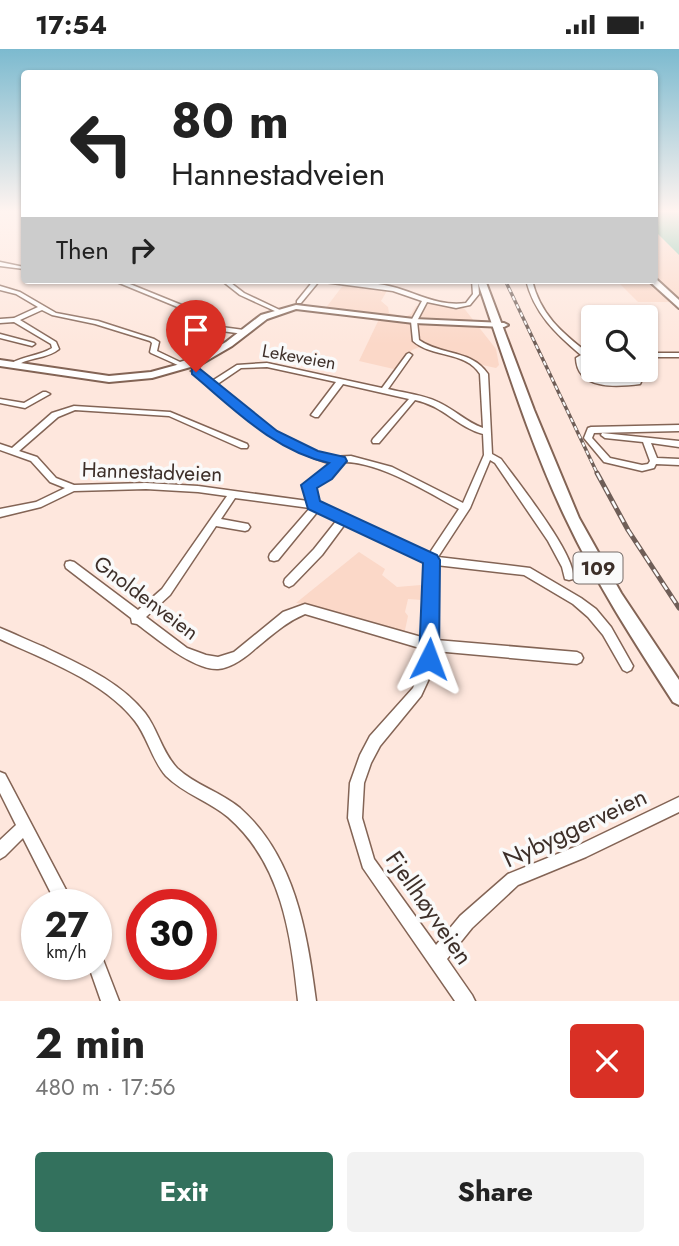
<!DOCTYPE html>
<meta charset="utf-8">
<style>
body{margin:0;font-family:Jost,sans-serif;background:#f2f2f2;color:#222;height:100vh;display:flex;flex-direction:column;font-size:26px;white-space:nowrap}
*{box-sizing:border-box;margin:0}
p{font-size:23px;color:#767676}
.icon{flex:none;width:38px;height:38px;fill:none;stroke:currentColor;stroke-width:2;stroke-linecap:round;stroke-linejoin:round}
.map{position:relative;height:952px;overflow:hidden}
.sheet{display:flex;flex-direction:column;background:#fff;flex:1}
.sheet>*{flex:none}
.guide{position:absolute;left:21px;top:21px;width:637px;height:214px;border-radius:7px;box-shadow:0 2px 5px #0004;background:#fff;color:#222;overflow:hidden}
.controls{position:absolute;left:581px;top:256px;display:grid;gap:14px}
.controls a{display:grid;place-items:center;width:77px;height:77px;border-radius:7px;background:#fff;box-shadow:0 2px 5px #0004;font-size:35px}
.speed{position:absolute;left:21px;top:840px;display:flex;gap:14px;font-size:35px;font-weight:700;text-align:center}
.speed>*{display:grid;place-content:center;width:91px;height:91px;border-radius:50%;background:#fff;box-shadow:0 2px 5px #0004;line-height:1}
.speed small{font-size:18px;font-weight:400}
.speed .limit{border:10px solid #d22;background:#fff;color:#111}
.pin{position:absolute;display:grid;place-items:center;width:60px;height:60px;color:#fff;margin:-72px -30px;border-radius:50% 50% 50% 0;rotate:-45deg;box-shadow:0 0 7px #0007}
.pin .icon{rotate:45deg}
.me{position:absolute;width:77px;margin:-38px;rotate:3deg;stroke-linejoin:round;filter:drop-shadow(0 0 5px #0008)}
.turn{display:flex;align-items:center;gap:24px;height:147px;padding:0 35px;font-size:32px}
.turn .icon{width:91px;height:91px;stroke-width:2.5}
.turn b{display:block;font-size:49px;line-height:60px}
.then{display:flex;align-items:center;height:66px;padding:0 35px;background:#0003;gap:14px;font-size:26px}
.round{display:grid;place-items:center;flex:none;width:74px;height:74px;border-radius:7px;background:#f2f2f2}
.summary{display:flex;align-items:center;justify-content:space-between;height:119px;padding:0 35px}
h1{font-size:42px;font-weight:700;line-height:52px}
.button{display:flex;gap:14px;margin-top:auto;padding:14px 35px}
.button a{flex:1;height:80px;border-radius:7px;background:#33715d;color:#fff;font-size:28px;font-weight:700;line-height:80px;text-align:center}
.button a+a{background:#f2f2f2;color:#222}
.status{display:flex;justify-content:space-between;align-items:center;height:49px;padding:0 35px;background:#fff;direction:ltr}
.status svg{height:19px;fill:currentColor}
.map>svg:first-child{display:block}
.built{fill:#fbd8c8}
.water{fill:#7bc3aa}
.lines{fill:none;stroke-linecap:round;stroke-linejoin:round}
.minor-casing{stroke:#836455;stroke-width:3}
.tertiary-casing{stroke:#836455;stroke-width:4}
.secondary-casing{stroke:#836455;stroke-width:4}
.primary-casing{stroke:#836455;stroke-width:4}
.minor{fill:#fff;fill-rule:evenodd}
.tertiary{fill:#fff;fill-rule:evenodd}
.secondary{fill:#fff;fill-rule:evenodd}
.primary{fill:#fff;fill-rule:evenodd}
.rail-far1-casing{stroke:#6f5e57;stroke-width:3.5}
.rail-casing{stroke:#6f5e57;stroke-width:5}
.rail-far1{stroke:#fafafa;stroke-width:2;stroke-dasharray:4.5;stroke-linecap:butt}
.rail{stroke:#fafafa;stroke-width:2.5;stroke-dasharray:8;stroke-linecap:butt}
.route{fill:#1a73e8;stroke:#114b97;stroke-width:2}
.labels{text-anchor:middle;stroke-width:7;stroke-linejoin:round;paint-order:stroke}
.far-street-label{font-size:18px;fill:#3d2f29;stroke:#fafafa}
.shield{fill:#fafafa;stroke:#766c68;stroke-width:2}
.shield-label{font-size:19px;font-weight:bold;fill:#3d2f29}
.street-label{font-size:21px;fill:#3d2f29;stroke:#fafafa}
.near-street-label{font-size:24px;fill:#3d2f29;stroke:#fafafa}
</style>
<div class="status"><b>17:54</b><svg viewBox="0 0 49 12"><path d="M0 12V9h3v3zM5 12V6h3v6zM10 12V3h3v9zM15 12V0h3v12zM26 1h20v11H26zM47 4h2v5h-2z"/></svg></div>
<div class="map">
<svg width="679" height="952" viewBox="0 0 679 952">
<rect width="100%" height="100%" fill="#fee7dd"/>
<g class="built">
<polygon points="655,182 679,206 679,256 676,253 638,253 616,231 654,231"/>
<polygon points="344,235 388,240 381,252 388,258 389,264 405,268 411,265 416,257 423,258 426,254 463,258 496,300 499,316 496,319 482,316 465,308 425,296 412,301 398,321 359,312 380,268 325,260"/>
<polygon points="359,503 385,520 382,526 397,538 421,536 422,551 408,550 405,563 408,567 404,586 312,556 296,554"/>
</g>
<polygon class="water" points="654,162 679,162 679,206 655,182"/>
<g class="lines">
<g class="minor-casing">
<g id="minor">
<polygon points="0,213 24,218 24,220 0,217"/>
<path d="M112 231H120L184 257 214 277 244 281 247 283 244 285 214 281 193 312 180 317 151 304 150 303 152 294 150 292 95 275 52 266 42 261 20 271 56 293 59 300C49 308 38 308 26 312 20 314 16 317 10 317V315C23 307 39 307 52 299L51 295 14 273 0 274V270L14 269 38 258 16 245 0 241V237L20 243 56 264 98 272 154 290 159 293 157 302 180 313 189 310 209 279 180 259Z"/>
<polygon points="221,231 227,231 244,244 282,262 277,263 240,246"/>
<polygon points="314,231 320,231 301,254 297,254 297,252"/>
<path d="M321 231C342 231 377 233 397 239 420 246 442 258 466 254L473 245 472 231H478L479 245 470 256 456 259 427 253 417 272 419 291C442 307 471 300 488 325L492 405 501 410C516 431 578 508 573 530L569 531 565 530 562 518 548 492 495 414 490 411 470 459 438 508 530 519 581 549 596 560 611 578 633 617 631 621 627 623 623 621 603 586 588 568 573 555 524 526 436 516V591L577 603 581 605 583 609 581 613 577 615 435 602 433 621 421 647 380 697 371 714 364 734 362 769 374 810 436 896 460 867 508 825 577 797 679 748V763L586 808 518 836 472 879 447 910 472 946 475 952H455L363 819 348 769 350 734 360 706 370 687 413 639 421 621 423 600 305 565C286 573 272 586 256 599 246 608 232 619 218 620 193 621 156 589 137 575L132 574 131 569 66 519 65 516 66 513 70 512 74 513 138 561 162 540 227 447 198 443 146 440 74 442 41 458 0 468V460L36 453 65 439 50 433 31 412 0 401V395L12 399 52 364 74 357 170 363 247 395 248 397 247 399H241L169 367 75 361 58 368 19 402 37 408 56 429 74 436 146 434 198 437 308 452 305 436 306 434 323 425 333 414C323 414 315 409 307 406 263 388 229 354 193 323L191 322 195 320 212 332 237 316 267 314 382 339 407 305 409 304 412 306 388 340C405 344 423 346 438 353 454 360 466 373 483 379L480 325C466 302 432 309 413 292L411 272 422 252 393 242 324 233ZM267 318 336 333 311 366 315 368H318L343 335 409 350 373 390 372 392 373 394H379L415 351C444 357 457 378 483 385L484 406 463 454 392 418 351 407 329 408 294 394 275 383 216 336 241 319ZM342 413C379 412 427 443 459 460L429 505 317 454 314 437 329 429ZM235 449 310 459 270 505 269 508 270 511 274 512 278 511 318 462 337 471 314 500 285 530 284 533 285 536 289 538 293 536 322 506 345 475 426 512 425 589 305 555 283 563 234 603 218 608 206 606 187 599 146 568 170 546 216 477 245 482 248 481 250 478 248 475 221 470Z"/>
<path d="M526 231H532C540 265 561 283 588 304H593V308L582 310C584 335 609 332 629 332L632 331 625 320H632L641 333 640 335C616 338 577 341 576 309L581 306C556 285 534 264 526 231Z"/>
<polygon points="0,285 34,294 35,295 32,297 0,289"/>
<rect x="646" y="304" width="33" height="4"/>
<polygon points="43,343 46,343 50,345 25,359 0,354 0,350 24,354"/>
<polygon points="679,376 679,382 594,384 592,389 610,409 642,416 648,415 650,412 643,393 605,389 601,386 602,384 679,392 679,398 651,394 657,409 679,410 679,416 656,415 654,419 642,422 604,413 584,389 588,379 591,378"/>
<path d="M0 579C15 585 29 592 44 598 79 615 120 632 145 664 158 681 162 703 177 719 195 736 221 743 240 759 295 808 307 883 316 952H298C291 886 282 815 228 768 209 752 184 745 166 727 152 711 148 689 135 672 104 632 45 611 0 590Z"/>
<polygon points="0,723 5,725 74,856 57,856 23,789 5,807 0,810 0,791 16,776 0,744"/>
<polygon points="96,906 102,908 119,952 101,952 88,915 96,915"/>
</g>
</g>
<g class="tertiary-casing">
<polygon id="tertiary" points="296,256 414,270 504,274 508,276 504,278 414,274 296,260 267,270 232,297 201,315 152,329 109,333 0,317 0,311 109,327 151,323 195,311 226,293 261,266"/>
</g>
<g class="secondary-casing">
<polygon id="secondary" points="655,229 679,251 679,259 648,231"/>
</g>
<g class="primary-casing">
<path id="primary" d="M477 231H485L534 361 579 469 621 544 679 631V656L673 653C635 594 596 534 566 470 530 395 504 309 477 231Z"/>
</g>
<use href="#minor" class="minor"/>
<use href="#tertiary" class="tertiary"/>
<use href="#secondary" class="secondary"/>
<use href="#primary" class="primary"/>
<g class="rail-far1-casing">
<polyline id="rail-far1" points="505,231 598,426"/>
</g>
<g class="rail-casing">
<polyline id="rail" points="597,424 628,481 679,559"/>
</g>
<use href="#rail-far1" class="rail-far1"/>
<use href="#rail" class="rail"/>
</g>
<linearGradient id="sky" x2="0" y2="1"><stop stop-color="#7cbacf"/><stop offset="0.55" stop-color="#fff4f0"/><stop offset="1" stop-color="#fff4f0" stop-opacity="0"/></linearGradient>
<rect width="679" height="295" fill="url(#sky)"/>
<path class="route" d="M192 320H200L277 382 318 402 345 408 347 412 332 430 317 439 320 452 437 506 440 511 439 610 436 617 429 620 422 617 419 610 423 514 308 460 301 436 329 414C274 402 234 360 192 325Z"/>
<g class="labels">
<g class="far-street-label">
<text transform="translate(299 308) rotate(10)" y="6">Lekeveien</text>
</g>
<rect class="shield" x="573.5" y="503.5" width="49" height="31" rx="5"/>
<g class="shield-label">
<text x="598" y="526">109</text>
</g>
<g class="street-label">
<text transform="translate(152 423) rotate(2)" y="7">Hannestadveien</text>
<text transform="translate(146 549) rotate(37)" y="7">Gnoldenveien</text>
</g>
<g class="near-street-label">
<text transform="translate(575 779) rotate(-25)" y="8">Nybyggerveien</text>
<text transform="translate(429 859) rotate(55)" y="8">Fjellhøyveien</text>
</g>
</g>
</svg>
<div class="controls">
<a><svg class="icon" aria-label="search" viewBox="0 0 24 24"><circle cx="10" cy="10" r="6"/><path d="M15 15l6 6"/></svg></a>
</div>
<div class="speed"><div>27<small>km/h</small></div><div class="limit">30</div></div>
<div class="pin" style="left:196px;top:323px;background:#d93025"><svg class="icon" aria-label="arrive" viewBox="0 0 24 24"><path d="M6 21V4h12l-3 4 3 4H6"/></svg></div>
<svg class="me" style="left:429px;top:610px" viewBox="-20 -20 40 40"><path d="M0-17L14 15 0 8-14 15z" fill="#1a73e8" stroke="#fff" stroke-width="4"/></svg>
<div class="guide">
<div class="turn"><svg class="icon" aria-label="left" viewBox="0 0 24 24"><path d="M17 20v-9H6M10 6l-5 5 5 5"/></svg><div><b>80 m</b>Hannestadveien</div></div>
<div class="then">Then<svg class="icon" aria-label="right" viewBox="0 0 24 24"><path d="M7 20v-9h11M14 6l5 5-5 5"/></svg></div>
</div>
</div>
<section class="sheet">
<div class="summary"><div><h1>2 min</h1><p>480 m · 17:56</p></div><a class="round" style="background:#d93025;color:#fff"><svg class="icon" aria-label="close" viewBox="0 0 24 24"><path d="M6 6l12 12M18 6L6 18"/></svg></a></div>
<div class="button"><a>Exit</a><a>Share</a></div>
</section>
